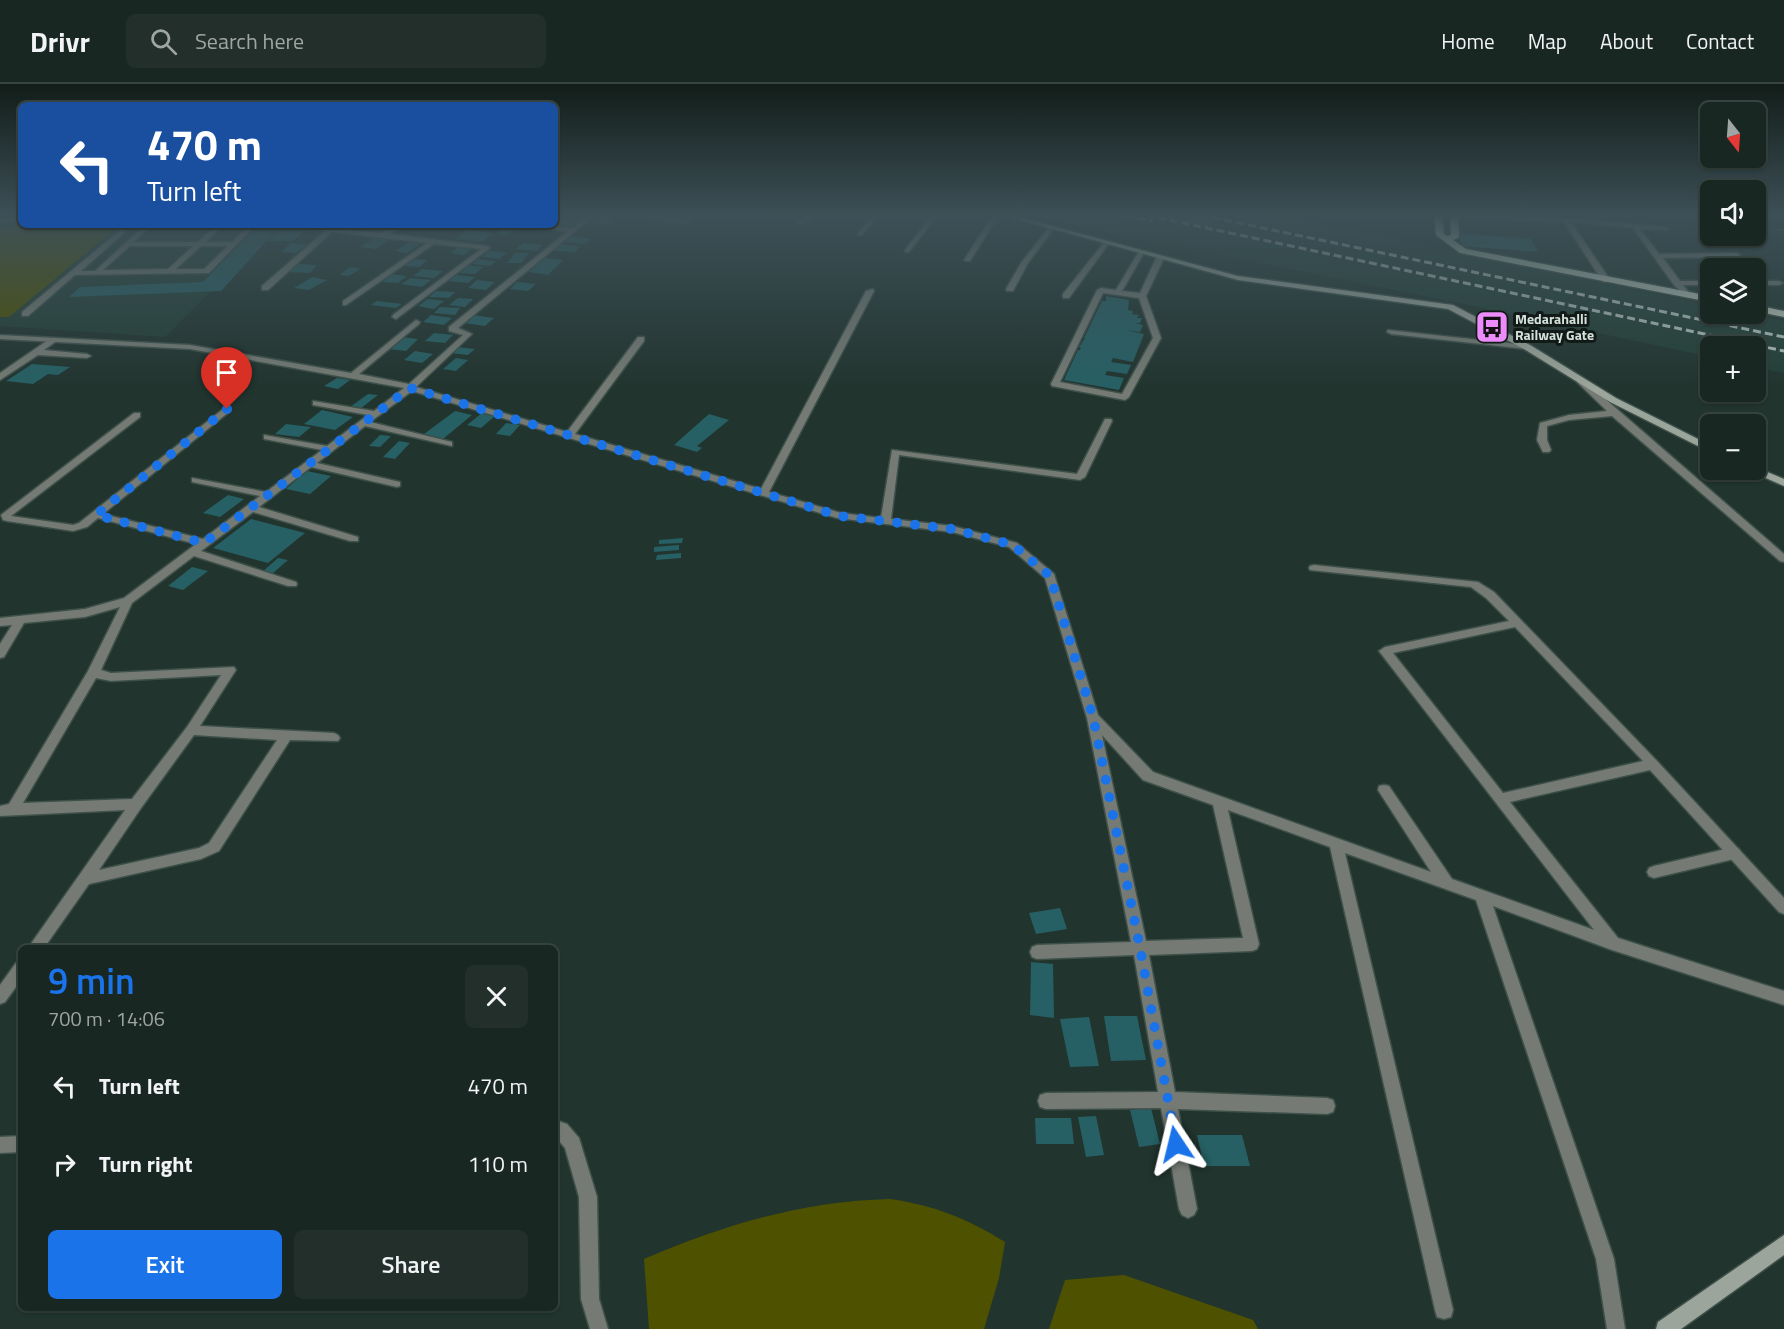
<!DOCTYPE html>
<meta charset="utf-8">
<style>
body{margin:0;font-family:"Titillium Web",sans-serif;background:#222f2a;color:#f1f3f6;height:100vh;display:flex;flex-direction:column;font-size:22px;white-space:nowrap}
*{box-sizing:border-box;margin:0}
p{font-size:20px;color:#9fa5a5}
.icon{flex:none;width:33px;height:33px;fill:none;stroke:currentColor;stroke-width:2;stroke-linecap:round;stroke-linejoin:round}
.map{position:relative;flex:1;overflow:hidden}
.panel{position:absolute;left:18px;top:861px;width:540px;height:366px;display:flex;flex-direction:column;background:#192722;border-radius:9px;box-shadow:0 2px 4px #0004,0 0 0 2px #374440}
.panel>*{flex:none}
.banner{position:absolute;left:18px;top:18px;width:540px;height:126px;border-radius:9px;box-shadow:0 2px 4px #0004,0 0 0 2px #374440;background:#1a4fa0;color:#fff;overflow:hidden}
.needle{width:39px;rotate:163deg}
.tools{position:absolute;left:1700px;top:18px;display:grid;gap:12px}
.tools a{display:grid;place-items:center;width:66px;height:66px;border-radius:9px;background:#192722;box-shadow:0 2px 4px #0004,0 0 0 2px #374440;font-size:30px}
.pin{position:absolute;display:grid;place-items:center;width:51px;height:51px;color:#fff;margin:-62px -26px;border-radius:50% 50% 50% 0;rotate:-45deg;box-shadow:0 0 6px #0007}
.pin .icon{rotate:45deg}
.me{position:absolute;width:66px;margin:-33px;rotate:350deg;stroke-linejoin:round;filter:drop-shadow(0 0 4px #0008)}
.turn{display:flex;align-items:center;gap:21px;height:126px;padding:0 30px;font-size:27px}
.turn .icon{width:78px;height:78px;stroke-width:2.5}
.turn b{display:block;font-size:42px;line-height:51px}
.round{display:grid;place-items:center;flex:none;width:63px;height:63px;border-radius:9px;background:#222f2a}
.summary{display:flex;align-items:center;justify-content:space-between;height:102px;padding:0 30px}
h1{font-size:36px;font-weight:600;line-height:45px;color:#1a73e8}
.action{display:flex;gap:12px;margin-top:auto;padding:12px 30px}
.action a{flex:1;height:69px;border-radius:9px;background:#1a73e8;color:#fff;font-size:24px;font-weight:600;line-height:69px;text-align:center}
.action a+a{background:#222f2a;color:#f1f3f6}
ul{padding:0;list-style:none}
li{display:flex;align-items:center;gap:18px;height:78px;padding:0 30px}
li div{flex:1}
li b{display:block;font-size:22px}
li em{font-style:normal}
header{display:flex;align-items:center;gap:36px;box-sizing:border-box;height:84px;padding:0 30px;background:#192722;border-bottom:2px solid #374440}
header strong{font-size:28px}
nav{display:flex;gap:33px;margin-inline-start:auto;font-size:21px}
.search{width:420px;height:54px;background:#222f2a;display:flex;align-items:center;gap:15px;box-sizing:border-box;padding:0 21px;border-radius:9px;color:#9fa5a5;font-size:22px}
.map>svg:first-child{display:block}
.built{fill:#233f36}
.green{fill:#4e5200}
.building{fill:#266064}
.lines{fill:none;stroke-linecap:round;stroke-linejoin:round}
.lane-casing{stroke:#3e504a;stroke-width:3}
.street-casing{stroke:#3e504a;stroke-width:3}
.secondary-casing{stroke:#3e504a;stroke-width:3}
.primary-casing{stroke:#3e504a;stroke-width:3}
.path{stroke:#5f706a;stroke-width:2;stroke-dasharray:1.5 1.5;stroke-linecap:butt}
.lane{fill:#757b74;fill-rule:evenodd}
.street{fill:#757b74;fill-rule:evenodd}
.secondary{fill:#9ca59b;fill-rule:evenodd}
.primary{fill:#bac6b8;fill-rule:evenodd}
.rail{stroke:#b6c3bf;stroke-width:3;stroke-dasharray:8 4;stroke-linecap:butt}
.route{stroke:#1a73e8;stroke-width:10;stroke-dasharray:0 18}
.labels{text-anchor:middle;stroke-width:6;stroke-linejoin:round;paint-order:stroke}
.far-poi-label{font-size:14px;font-weight:bold;fill:#d4e0dc;stroke:#121a17;text-anchor:start}
</style>
<header>
<strong>Drivr</strong>
<div class="search"><svg class="icon" aria-label="search" viewBox="0 0 24 24"><circle cx="10" cy="10" r="6"/><path d="M15 15l6 6"/></svg>Search here</div>
<nav><a>Home</a><a>Map</a><a>About</a><a>Contact</a></nav>
</header>
<div class="map">
<svg width="1784" height="1245" viewBox="0 0 1784 1245">
<rect width="100%" height="100%" fill="#21342e"/>
<g class="built">
<polygon points="0,131 21,131 21,141 280,141 236,182 165,253 0,242"/>
<polygon points="1036,131 1294,131 1292,134 1710,221 1710,230 1749,230 1784,237 1784,289 1755,283 1755,262 1710,262 1710,273 1478,223 1106,148"/>
</g>
<g class="green">
<polygon points="38,141 116,141 118,143 9,233 0,233 0,143"/>
<path d="M890 1115C936 1122 966 1134 1005 1158L999 1194 984 1245H649L644 1175C723 1141 803 1117 890 1115Z"/>
<polygon points="1124,1191 1253,1236 1258,1245 1049,1245 1065,1196"/>
</g>
<g class="building">
<polygon points="1154,131 1192,131 1214,135 1207,143"/>
<polygon points="599,132 617,134 609,140 592,138"/>
<polygon points="560,133 579,135 570,142 555,140"/>
<polygon points="259,141 281,141 221,207 69,213 80,203 203,198"/>
<polygon points="373,141 390,141 381,147 366,146"/>
<polygon points="508,141 518,142 507,151 497,149"/>
<polygon points="280,145 305,146 293,157 267,157"/>
<polygon points="467,146 493,149 482,158 456,155"/>
<polygon points="1457,149 1531,155 1538,168 1463,162"/>
<polygon points="571,152 591,155 585,160 564,158"/>
<polygon points="375,153 390,155 376,165 361,163"/>
<polygon points="409,158 421,159 407,169 395,167"/>
<polygon points="291,159 307,160 296,169 281,168"/>
<polygon points="523,159 543,161 537,167 516,165"/>
<polygon points="559,160 580,162 575,168 554,167"/>
<polygon points="458,163 472,165 464,171 451,169"/>
<polygon points="489,167 507,169 499,175 482,173"/>
<polygon points="515,169 529,169 521,179 507,179"/>
<polygon points="545,174 563,176 548,191 529,188"/>
<polygon points="412,175 427,176 420,183 405,182"/>
<polygon points="478,175 496,177 490,182 472,180"/>
<polygon points="295,180 317,181 310,189 287,188"/>
<polygon points="468,181 483,183 475,190 460,189"/>
<polygon points="350,183 360,185 349,192 339,191"/>
<polygon points="422,185 443,187 434,194 413,192"/>
<polygon points="391,190 407,192 398,199 383,198"/>
<polygon points="456,191 475,193 468,199 449,197"/>
<polygon points="312,193 327,196 309,206 294,204"/>
<polygon points="411,194 431,196 422,203 401,200"/>
<polygon points="477,196 495,198 486,206 468,204"/>
<polygon points="517,198 536,200 528,207 510,205"/>
<polygon points="436,207 455,208 449,214 429,213"/>
<polygon points="1106,212 1129,216 1128,226 1133,227 1132,230 1139,231 1137,234 1142,234 1140,239 1135,239 1143,241 1140,248 1125,246 1144,250 1133,278 1113,274 1111,278 1131,281 1127,290 1107,287 1105,291 1124,294 1119,306 1064,296 1078,266 1080,266 1081,264 1079,263 1085,254 1084,254 1102,217 1106,217"/>
<polygon points="458,214 473,215 465,223 449,221"/>
<polygon points="428,215 444,217 434,225 418,222"/>
<polygon points="377,217 402,220 396,224 371,221"/>
<polygon points="440,223 460,224 455,231 434,229"/>
<polygon points="431,231 452,234 444,241 423,238"/>
<polygon points="473,231 494,234 485,242 464,239"/>
<polygon points="434,249 453,251 445,259 425,257"/>
<polygon points="402,253 418,255 406,267 389,265"/>
<polygon points="457,263 475,265 468,271 450,269"/>
<polygon points="415,267 433,270 422,279 404,276"/>
<polygon points="456,274 468,276 456,287 443,285"/>
<polygon points="32,280 70,283 58,291 48,290 33,300 6,297"/>
<polygon points="337,294 350,296 338,305 324,302"/>
<polygon points="368,310 378,311 360,325 350,323"/>
<polygon points="322,326 353,333 335,346 304,340"/>
<polygon points="455,327 472,331 443,355 424,350"/>
<polygon points="482,329 495,332 481,344 467,341"/>
<polygon points="709,330 729,336 697,362 702,364 697,368 674,361"/>
<polygon points="506,339 520,341 510,352 496,350"/>
<polygon points="286,340 311,343 299,353 275,350"/>
<polygon points="380,351 391,352 380,363 369,362"/>
<polygon points="399,357 410,359 395,375 383,373"/>
<polygon points="307,387 331,392 310,410 286,405"/>
<polygon points="228,411 244,415 220,433 203,429"/>
<polygon points="251,435 305,449 268,479 213,464"/>
<polygon points="683,454 682,459 659,460 659,456"/>
<polygon points="679,461 679,466 654,468 654,463"/>
<polygon points="681,469 681,474 656,476 657,471"/>
<polygon points="278,474 288,476 272,490 262,488"/>
<polygon points="192,483 208,487 183,506 168,502"/>
<polygon points="1060,824 1067,845 1036,850 1029,829"/>
<polygon points="1031,878 1053,880 1054,934 1030,931"/>
<polygon points="1104,932 1137,932 1146,976 1111,977"/>
<polygon points="1089,933 1099,982 1070,983 1060,935"/>
<polygon points="1151,1024 1160,1060 1139,1063 1130,1026"/>
<polygon points="1096,1032 1104,1071 1086,1073 1078,1033"/>
<polygon points="1035,1034 1071,1034 1074,1060 1036,1060"/>
<polygon points="1197,1051 1242,1051 1250,1082 1204,1082"/>
</g>
<g class="lines">
<g class="lane-casing">
<g id="lane">
<polygon points="21,133 21,137 0,139 0,135"/>
<path d="M124 141H130V144L81 187H95L145 141H152L134 158H198L216 141H223L206 158H232L249 141H256L209 189 75 191 28 232H22V228L124 143ZM130 162H193L168 185 103 186ZM201 162H228L204 185H176Z"/>
<polygon points="1105,157 1110,158 1069,214 1063,214 1063,210"/>
<polygon points="51,254 58,256 44,266 87,270 91,272 87,274 38,271 0,296 0,289"/>
<polygon points="1734,763 1739,765 1741,769 1739,773 1734,775 1654,794 1649,792 1647,788 1649,784 1654,782"/>
</g>
</g>
<g class="street-casing">
<g id="street">
<path d="M588 131H595L458 244 472 250 416 303 567 348 638 253H644V257L575 350 761 405 866 207 873 205 874 207 769 408 841 429 881 434 892 366 1077 390 1104 337 1105 335H1111L1112 337 1085 393 1080 396 899 371 891 435 952 442 1017 459 1054 490 1098 631 1153 688 1431 788 1378 706 1379 702 1384 701 1389 702 1452 795 1594 846 1379 567 1385 563 1509 537 1486 514 1471 503 1310 486 1309 484 1310 482 1314 481 1478 498 1494 508 1657 677 1784 814V830L1779 828 1650 686 1510 718 1618 854 1784 907V921L1612 866 1493 822 1614 1175 1625 1245H1607L1596 1175 1476 816 1345 769 1453 1226 1451 1233 1444 1235 1437 1233 1435 1226 1330 763 1228 726 1259 860 1257 865 1252 867 1149 871 1175 1008 1327 1014 1333 1016 1335 1022 1333 1028 1327 1030 1178 1025 1197 1125 1194 1131 1188 1134 1182 1131 1179 1125 1161 1024 1046 1025 1040 1023 1038 1017 1040 1011 1046 1009 1158 1008 1134 871 1037 875 1032 873 1030 868 1032 863 1037 861 1131 858 1087 634 1045 494 1009 463 952 448 837 434 412 307 370 338 452 358V362L365 342 317 379 400 398V402L397 403 311 383 259 423 358 453V457H350L253 428 201 467 296 498 297 500 296 502H288L194 472 132 519 101 586 111 589 234 583 236 586 234 589 200 642 334 649 338 651 340 654 338 657 290 656 219 767 201 775 89 800 44 864H28L125 726 0 732V722L9 720 88 587 120 523 85 533 24 539 4 573 0 574V560L12 541 0 542V534L85 525 124 514 196 460 98 434 87 443 73 447 7 437 3 436 1 431 134 329H140V333L11 432 73 441 79 439 227 322 230 323V327L103 430 203 455 260 412 192 398V394L266 408 322 366 264 355V351L327 362 368 331 313 321V317L374 327 404 304 190 265 0 255V251L190 261 351 289 416 236 420 238 419 240 359 290 409 300 463 251 449 247V243L568 147 522 143 519 141 572 144ZM1515 543 1643 677 1503 709 1393 569ZM221 591 187 643 132 715 23 719 96 594 111 597ZM194 651 277 656 209 759 199 764 99 786 141 724ZM1102 651 1143 696 1213 721 1243 854 1146 857Z"/>
<polygon points="632,131 647,131 685,136 690,131 697,131 686,140"/>
<polygon points="807,131 814,131 803,140 799,140 799,138"/>
<polygon points="874,131 880,131 862,151 858,151 858,149"/>
<polygon points="932,131 938,131 909,168 905,168 905,166"/>
<polygon points="993,131 999,131 970,177 966,177 964,176"/>
<polygon points="1436,131 1566,134 1666,143 1668,144 1668,146 1640,145 1659,170 1737,169 1740,171 1737,173 1663,174 1680,197 1710,197 1710,201 1683,201 1691,211 1687,213 1674,201 1633,144 1571,138 1610,196 1606,198 1603,198 1564,138 1439,133"/>
<polygon points="298,141 381,149 396,141 404,141 390,150 487,162 490,164 396,235 392,233 393,231 481,165 434,160 346,221 343,221 343,217 427,159 332,148 268,206 262,206 262,202 325,147 301,144"/>
<polygon points="1050,142 1055,143 1028,179 1013,207 1007,207 1006,205 1021,179"/>
<path d="M1141 167 1144 169 1122 207 1140 209 1156 174 1162 173 1164 174 1146 212 1161 254 1129 313 1125 316 1052 302 1051 300 1097 206 1101 204 1116 206 1138 169ZM1103 209 1139 214 1153 254 1122 310 1060 298Z"/>
<polygon points="1755,197 1779,197 1783,199 1779,201 1755,201"/>
<polygon points="1388,246 1527,261 1531,263 1527,265 1391,250 1387,248"/>
<polygon points="1580,293 1784,470 1784,478 1780,477 1612,332 1569,336 1547,342 1547,356 1551,366 1549,368 1543,368 1537,356 1540,339 1569,331 1607,327 1577,298 1577,294"/>
<polygon points="21,877 21,896 5,918 0,920 0,901 16,879"/>
<polygon points="555,1036 567,1040 579,1054 597,1113 599,1215 608,1245 590,1245 581,1215 579,1113 565,1064 555,1052"/>
<polygon points="21,1052 21,1068 0,1069 0,1053"/>
</g>
</g>
<g class="secondary-casing">
<g id="secondary">
<polygon points="1002,131 1011,131 1238,192 1453,221 1530,261 1616,314 1710,361 1710,368 1610,318 1524,265 1448,225 1238,196"/>
<polygon points="1755,383 1784,395 1784,402 1752,388 1751,386 1755,386"/>
<polygon points="1784,1151 1784,1171 1681,1245 1656,1245 1658,1238"/>
</g>
</g>
<g class="primary-casing">
<g id="primary">
<polygon points="1434,131 1442,131 1444,150 1447,152 1451,151 1450,131 1458,131 1459,153 1453,156 1466,165 1710,212 1710,218 1460,169 1436,151"/>
<polygon points="1755,221 1784,227 1784,233 1755,227"/>
</g>
</g>
<g class="path">
<polyline points="1105,131 1130,136"/>
<polyline points="1755,147 1784,146"/>
</g>
<use href="#lane" class="lane"/>
<use href="#street" class="street"/>
<use href="#secondary" class="secondary"/>
<use href="#primary" class="primary"/>
<g class="rail">
<polyline points="1126,131 1153,137"/>
<polyline points="1146,131 1784,267"/>
<polyline points="1201,131 1784,253"/>
</g>
</g>
<linearGradient id="sky" x2="0" y2="1"><stop stop-color="#121d19"/><stop offset="0.43" stop-color="#3d5057"/><stop offset="1" stop-color="#3d5057" stop-opacity="0"/></linearGradient>
<rect width="1784" height="305" fill="url(#sky)"/>
<g class="lines">
<polyline class="route" points="227,325 96,431 204,459 410,304 840,432 952,445 1013,461 1050,492 1093,633 1140,864 1176,1060"/>
</g>
<defs>
<g id="bus-square" transform="scale(1.725)"><rect x="-9" y="-9" width="18" height="18" rx="4" fill="#ec8cfa" stroke="#121a17"/><path d="M-5-6H5V4H4V6H2V4H-2V6H-4V4H-5ZM-3.5-4V0h7V-4ZM-3.5 1.2v1.5H-2V1.2ZM2 1.2v1.5H3.5V1.2Z" fill="#111"/></g>
</defs>
<g fill-rule="evenodd">
<use href="#bus-square" x="1492" y="243"/>
</g>
<g class="labels">
<g class="far-poi-label">
<text x="1515" y="240">Medarahalli<tspan x="1515" dy="16">Railway Gate</tspan></text>
</g>
</g>
</svg>
<div class="tools">
<a><svg class="needle" viewBox="-14 -14 28 28"><path d="M0-13l5 13h-10z" fill="#e53935"/><path d="M0 13l5-13h-10z" fill="#9fa5a5"/></svg></a>
<a><svg class="icon" aria-label="sound" viewBox="0 0 24 24"><path d="M4 9h4l5-4v14l-5-4H4zM17 9q2 3 0 6"/></svg></a>
<a><svg class="icon" aria-label="layers" viewBox="0 0 24 24"><path d="M12 4l9 5-9 5-9-5zM3 14l9 5 9-5"/></svg></a>
<a>+</a>
<a>−</a>
</div>
<div class="pin" style="left:227px;top:325px;background:#d93025"><svg class="icon" aria-label="arrive" viewBox="0 0 24 24"><path d="M6 21V4h12l-3 4 3 4H6"/></svg></div>
<svg class="me" style="left:1176px;top:1060px" viewBox="-20 -20 40 40"><path d="M0-17L14 15 0 8-14 15z" fill="#1a73e8" stroke="#fff" stroke-width="4"/></svg>
<div class="banner">
<div class="turn"><svg class="icon" aria-label="left" viewBox="0 0 24 24"><path d="M17 20v-9H6M10 6l-5 5 5 5"/></svg><div><b>470 m</b>Turn left</div></div>
</div>
<section class="panel">
<div class="summary"><div><h1>9 min</h1><p>700 m · 14:06</p></div><a class="round"><svg class="icon" aria-label="close" viewBox="0 0 24 24"><path d="M6 6l12 12M18 6L6 18"/></svg></a></div>
<ul>
<li><svg class="icon" aria-label="left" viewBox="0 0 24 24"><path d="M17 20v-9H6M10 6l-5 5 5 5"/></svg><div><b>Turn left</b></div><em>470 m</em></li>
<li><svg class="icon" aria-label="right" viewBox="0 0 24 24"><path d="M7 20v-9h11M14 6l5 5-5 5"/></svg><div><b>Turn right</b></div><em>110 m</em></li>
</ul>
<div class="action"><a>Exit</a><a>Share</a></div>
</section>
</div>
